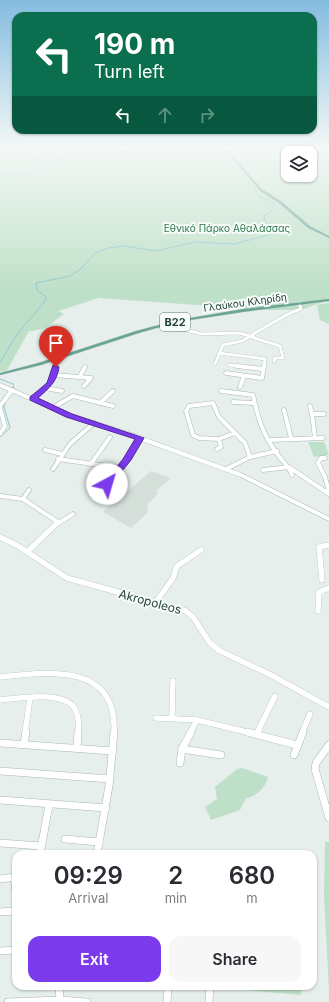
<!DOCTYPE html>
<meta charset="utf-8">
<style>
body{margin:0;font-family:Inter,sans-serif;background:#f7f7f7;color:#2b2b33;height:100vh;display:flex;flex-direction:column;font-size:15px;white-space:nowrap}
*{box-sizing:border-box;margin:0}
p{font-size:13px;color:#7c7c81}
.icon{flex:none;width:22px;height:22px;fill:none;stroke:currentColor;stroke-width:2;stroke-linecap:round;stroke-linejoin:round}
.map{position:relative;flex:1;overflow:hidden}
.sheet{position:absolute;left:12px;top:850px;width:305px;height:140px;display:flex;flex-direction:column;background:#fff;border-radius:12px;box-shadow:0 1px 3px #0004}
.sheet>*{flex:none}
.guide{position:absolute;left:12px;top:12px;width:305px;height:122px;border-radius:12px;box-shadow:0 1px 3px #0004;background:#0b6e4f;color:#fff;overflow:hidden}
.controls{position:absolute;left:281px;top:146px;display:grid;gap:8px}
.controls a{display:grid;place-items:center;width:36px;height:36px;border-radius:8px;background:#fff;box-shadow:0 1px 3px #0004;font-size:20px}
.pin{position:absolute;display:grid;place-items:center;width:34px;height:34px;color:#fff;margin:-41px -17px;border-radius:50% 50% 50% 0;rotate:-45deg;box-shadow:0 0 4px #0007}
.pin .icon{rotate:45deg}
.me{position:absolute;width:44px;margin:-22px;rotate:39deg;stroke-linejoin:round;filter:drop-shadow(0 0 3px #0008)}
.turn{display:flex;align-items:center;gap:14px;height:84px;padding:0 16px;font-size:18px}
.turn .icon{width:52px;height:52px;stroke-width:2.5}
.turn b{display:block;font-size:28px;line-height:34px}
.lanes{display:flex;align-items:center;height:38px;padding:0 16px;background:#0003;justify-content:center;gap:20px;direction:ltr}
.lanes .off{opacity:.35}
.eta{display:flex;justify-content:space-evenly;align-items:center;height:68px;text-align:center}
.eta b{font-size:24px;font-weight:600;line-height:28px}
.cta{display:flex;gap:8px;margin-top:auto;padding:8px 16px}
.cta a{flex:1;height:46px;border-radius:12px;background:#7c3aed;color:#fff;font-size:16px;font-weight:600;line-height:46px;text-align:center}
.cta a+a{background:#f7f7f7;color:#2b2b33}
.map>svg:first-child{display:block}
.built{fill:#d4dfda}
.green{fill:#bfe0c8;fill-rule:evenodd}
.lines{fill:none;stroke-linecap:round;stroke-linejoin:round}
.stream{stroke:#8ec9d4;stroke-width:1}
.minor-far3-casing{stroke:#a8b8b2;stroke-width:3.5}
.minor-far2-casing{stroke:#a8b8b2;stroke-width:5}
.minor-far1-casing{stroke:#a8b8b2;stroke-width:6}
.minor-casing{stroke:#a8b8b2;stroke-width:8}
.major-casing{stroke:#c2cac8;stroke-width:0.5}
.minor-far3{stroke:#fff;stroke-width:3}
.minor-far2{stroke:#fff;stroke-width:4}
.minor-far1{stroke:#fff;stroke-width:5.5}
.minor{stroke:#fff;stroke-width:7}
.major{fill:#6aa596;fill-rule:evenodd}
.route{fill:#7c3aed;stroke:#51269a}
.labels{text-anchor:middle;stroke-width:4;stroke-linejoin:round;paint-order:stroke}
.far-park-label{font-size:10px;fill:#2d7a4b;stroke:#f7fbf9}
.far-street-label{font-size:10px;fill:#24423a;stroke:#f7fbf9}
.shield{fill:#f7fbf9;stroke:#637a73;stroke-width:1}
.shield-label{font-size:11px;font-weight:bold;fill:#24423a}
.street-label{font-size:12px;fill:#24423a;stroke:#f7fbf9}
</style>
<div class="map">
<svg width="329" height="1002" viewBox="0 0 329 1002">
<rect width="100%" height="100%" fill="#e6efeb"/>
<polygon class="built" points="151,471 171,478 156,491 158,494 147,504 148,512 131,528 103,512"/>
<g class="green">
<path d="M0 149H329V300L301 310H268L99 298 58 311 64 314C52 322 46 331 29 331L6 372 0 371ZM288 153H310V175H288Z"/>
<polygon points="329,303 329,324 320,320 317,305"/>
<polygon points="308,442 324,442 329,455 314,457"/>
<path d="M242 768 268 777C266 787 256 797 246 798L240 810 211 820 205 807 217 799 215 787 237 769Z"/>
<polygon points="325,842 329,842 329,990 324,896"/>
<polygon points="225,986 301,986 301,995 225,988"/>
</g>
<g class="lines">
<g class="stream">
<polyline points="2,149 12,153"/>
<polyline points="14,154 38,160 51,160"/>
<polyline points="249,173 251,163 243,156 256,149"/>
<polyline points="0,177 26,174 46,167 47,162 79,155 146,149"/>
<polyline points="0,362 18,333 46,300 46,297 37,290 36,283 70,276 82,268 95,253 108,248 124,246 156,251 195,242 234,244 269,235 270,228 265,221 264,215 271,212 275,203 260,197 245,176"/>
<polyline points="0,379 13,384 14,389"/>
<polyline points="0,437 10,428 4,407 5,402"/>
</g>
<g class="minor-far3-casing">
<g id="minor-far3">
<polyline points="165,325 202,334 239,333 253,337"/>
<polyline points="219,353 265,359 264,367"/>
<path d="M274 361 275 358H283L280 346 254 338 253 334C269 326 284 314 301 309L299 303"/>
<polyline points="215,364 223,345 242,341 252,335"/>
<polyline points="229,365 245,367"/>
</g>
</g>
<g class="minor-far2-casing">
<g id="minor-far2">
<polyline points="237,366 263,369"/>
<polyline points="226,373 262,378 264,366"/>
<polyline points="54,375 91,378 84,386"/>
<polyline points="80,376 85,367"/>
<polyline points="0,385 69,415 137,437 241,475 329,519"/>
<polyline points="240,387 244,376"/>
<polyline points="45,388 62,391"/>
<path d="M221 391 253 395C258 419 263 435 278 455 283 462 289 466 292 475"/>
<path d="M33 399C44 389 53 382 56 367"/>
<polyline points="233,402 254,403"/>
<polyline points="100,403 113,391"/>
<polyline points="0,406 12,390"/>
<polyline points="310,406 312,414"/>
<polyline points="0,408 5,426 0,434"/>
<polyline points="52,408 73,396 113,406"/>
<polyline points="284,410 291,438"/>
<polyline points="315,438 312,414 324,414"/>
<polyline points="219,439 199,438 193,435 186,411 189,406 213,403 219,417 245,443 250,457"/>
<polyline points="271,440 323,438"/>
<polyline points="217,449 221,447 219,439 235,433"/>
<polyline points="45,450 62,454"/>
<polyline points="325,458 321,458 318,463 325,477 329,492"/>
<polyline points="58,459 121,468"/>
<polyline points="91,464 110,437"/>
<polyline points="53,469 70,444 94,423"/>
<polyline points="226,469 250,457 277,451"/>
<polyline points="263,470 289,467 329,494"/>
<polyline points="107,484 126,460 140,438"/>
<polyline points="0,496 23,499 58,522"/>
<polyline points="23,499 29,490"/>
<polyline points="54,526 73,514"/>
</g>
</g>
<g class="minor-far1-casing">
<g id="minor-far1">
<polyline points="0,537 18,546 67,578 186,611 193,617 210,643 220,651 269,674 329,707"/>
<polyline points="28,551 55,525"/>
<polyline points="322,580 319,547 329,545"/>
<polyline points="156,602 173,578 177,566 201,550"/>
<polyline points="318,611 319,592 329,588"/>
<path d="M0 677C48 672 118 662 114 733"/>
<path d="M0 700C18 698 59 691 73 706 79 714 79 725 78 733"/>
<polyline points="156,718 197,720 251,733"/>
<polyline points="172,718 173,681"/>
<polyline points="25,733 30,698"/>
<polyline points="190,733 197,720"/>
<polyline points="257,733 275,696"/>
<polyline points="302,733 310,714"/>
</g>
</g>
<g class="minor-casing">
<g id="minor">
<polyline points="247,732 297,745"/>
<polyline points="257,734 258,732"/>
<polyline points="0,743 113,751"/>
<polyline points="24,744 26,732"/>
<polyline points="329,745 316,763 315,769 329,818"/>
<polyline points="77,748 78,732"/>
<polyline points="182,749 221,755"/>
<polyline points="294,755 303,732"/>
<polyline points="180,763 182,749 191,732"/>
<polyline points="0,771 110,779"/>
<polyline points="0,800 106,808"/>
<polyline points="65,839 99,842"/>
<polyline points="0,843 41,846"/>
<polyline points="40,854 49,805"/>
<polyline points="97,854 109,786 114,732"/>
<polyline points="14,877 16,892"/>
<polyline points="0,879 16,877"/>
<polyline points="0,912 16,911"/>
<polyline points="0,951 16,950"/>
<polyline points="59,986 60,1000"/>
<polyline points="8,1002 60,1000 87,1002"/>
<polyline points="167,1002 168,986"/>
<polyline points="209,1002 210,986"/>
</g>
</g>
<g class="major-casing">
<g id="major">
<polygon points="224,149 227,149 262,189 282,202 310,226 329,236 329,238 308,228 280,204 260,191"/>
<polygon points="329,299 329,301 243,312 178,322 139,333 41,365 0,375 0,373 38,363 136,331 178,320 243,309"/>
</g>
</g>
<use href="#minor-far3" class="minor-far3"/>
<use href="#minor-far2" class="minor-far2"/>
<use href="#minor-far1" class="minor-far1"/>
<use href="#minor" class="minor"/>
<use href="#major" class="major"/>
</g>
<linearGradient id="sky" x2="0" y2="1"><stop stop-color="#84bce0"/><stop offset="0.51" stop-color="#f4f8f6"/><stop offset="1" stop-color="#f4f8f6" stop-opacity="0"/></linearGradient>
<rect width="329" height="290" fill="url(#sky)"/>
<path class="route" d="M53 365 59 367C57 382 49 388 38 398L72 414 144 438 131 460 110 486 107 487 103 484 123 459 135 439 66 417 30 400V397L47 383Z"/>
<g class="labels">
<g class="far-park-label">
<text x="227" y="232">Εθνικό Πάρκο Αθαλάσσας</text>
</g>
<g class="far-street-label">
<text transform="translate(245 302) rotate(-8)" y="4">Γλαύκου Κληρίδη</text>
</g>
<rect class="shield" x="160" y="313" width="30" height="18" rx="3"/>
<g class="shield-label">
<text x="175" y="326">B22</text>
</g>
<g class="street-label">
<text transform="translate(150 602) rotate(15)" y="4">Akropoleos</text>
</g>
</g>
</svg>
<div class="controls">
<a><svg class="icon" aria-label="layers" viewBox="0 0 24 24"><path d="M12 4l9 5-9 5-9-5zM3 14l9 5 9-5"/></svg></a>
</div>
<div class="pin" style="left:56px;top:367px;background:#d93025"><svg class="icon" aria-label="arrive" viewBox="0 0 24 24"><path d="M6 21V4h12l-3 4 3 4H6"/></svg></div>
<svg class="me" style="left:107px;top:484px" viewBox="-20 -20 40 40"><circle r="19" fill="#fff"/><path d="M0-13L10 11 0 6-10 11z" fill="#7c3aed"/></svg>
<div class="guide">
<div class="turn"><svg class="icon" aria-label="left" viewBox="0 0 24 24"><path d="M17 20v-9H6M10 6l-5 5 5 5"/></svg><div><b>190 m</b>Turn left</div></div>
<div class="lanes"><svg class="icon" aria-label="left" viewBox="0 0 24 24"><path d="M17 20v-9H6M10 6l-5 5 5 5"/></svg><svg class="icon off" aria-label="ahead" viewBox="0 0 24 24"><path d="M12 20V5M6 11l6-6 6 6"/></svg><svg class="icon off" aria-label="right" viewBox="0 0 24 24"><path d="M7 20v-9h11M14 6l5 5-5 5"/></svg></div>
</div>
<section class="sheet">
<div class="eta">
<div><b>09:29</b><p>Arrival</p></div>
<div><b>2</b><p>min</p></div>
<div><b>680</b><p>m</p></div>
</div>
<div class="cta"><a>Exit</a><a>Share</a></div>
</section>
</div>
